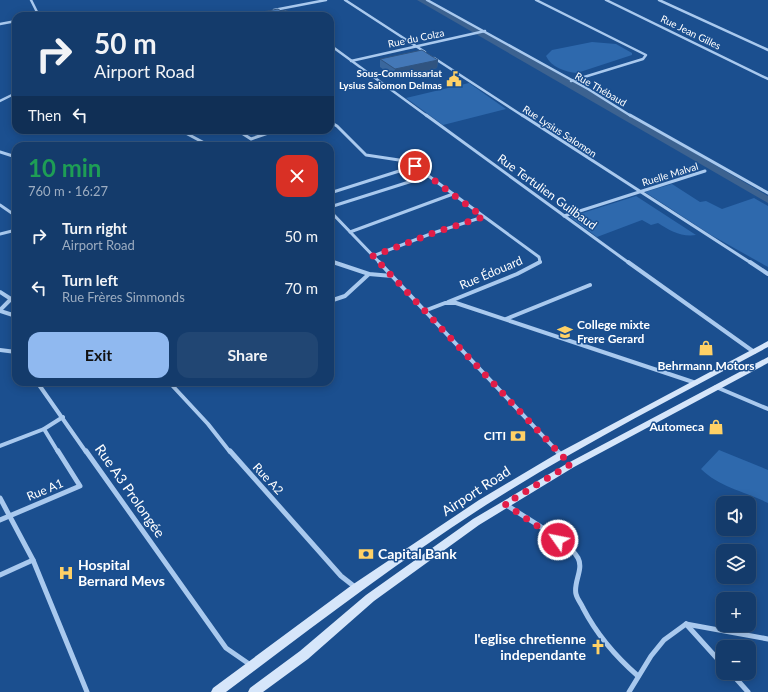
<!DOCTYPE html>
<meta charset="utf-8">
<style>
body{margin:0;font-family:Lato,sans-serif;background:#214673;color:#f1f3f6;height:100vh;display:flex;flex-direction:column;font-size:15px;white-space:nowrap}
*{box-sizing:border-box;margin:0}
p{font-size:13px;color:#9dadc1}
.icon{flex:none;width:22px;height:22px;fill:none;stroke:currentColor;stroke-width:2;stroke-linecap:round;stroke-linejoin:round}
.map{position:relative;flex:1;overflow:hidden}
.panel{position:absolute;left:12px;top:142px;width:322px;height:244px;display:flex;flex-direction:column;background:#143b6b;border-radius:12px;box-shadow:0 2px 10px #0003,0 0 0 1px #33557e}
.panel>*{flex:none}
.banner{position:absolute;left:12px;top:12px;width:322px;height:122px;border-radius:12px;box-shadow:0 2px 10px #0003,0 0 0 1px #33557e;background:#143b6b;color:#f1f3f6;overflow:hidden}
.tools{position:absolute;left:716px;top:496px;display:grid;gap:8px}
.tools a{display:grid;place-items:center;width:40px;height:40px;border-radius:8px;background:#143b6b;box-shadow:0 2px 10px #0003,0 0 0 1px #33557e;font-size:20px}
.pin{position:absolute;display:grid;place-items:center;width:34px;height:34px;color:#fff;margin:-17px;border:2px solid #fff;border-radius:50%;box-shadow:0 1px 4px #0007}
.me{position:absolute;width:44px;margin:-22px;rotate:303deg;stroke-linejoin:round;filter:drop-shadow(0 0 3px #0008)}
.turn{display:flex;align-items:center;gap:14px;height:84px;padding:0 16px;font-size:18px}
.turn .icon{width:52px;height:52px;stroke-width:2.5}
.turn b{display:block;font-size:28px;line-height:34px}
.then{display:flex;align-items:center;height:38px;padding:0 16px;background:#0003;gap:8px;font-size:15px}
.round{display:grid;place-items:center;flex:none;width:42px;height:42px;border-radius:12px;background:#214673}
.headline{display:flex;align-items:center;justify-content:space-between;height:68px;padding:0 16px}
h1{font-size:24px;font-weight:700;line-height:30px;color:#1e9e55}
.button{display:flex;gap:8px;margin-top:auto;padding:8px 16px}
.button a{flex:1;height:46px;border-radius:12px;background:#90b9f0;color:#111;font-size:16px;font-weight:700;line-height:46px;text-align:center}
.button a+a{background:#214673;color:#f1f3f6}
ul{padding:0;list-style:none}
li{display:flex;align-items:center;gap:12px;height:52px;padding:0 16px}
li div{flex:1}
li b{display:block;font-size:15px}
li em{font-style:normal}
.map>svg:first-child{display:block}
.green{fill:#2e69ad}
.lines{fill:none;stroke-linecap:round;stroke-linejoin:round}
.river{fill:#3c6290;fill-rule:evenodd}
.minor-far3{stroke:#a9c9ee;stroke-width:2.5}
.minor-far2{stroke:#a9c9ee;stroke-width:3}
.minor-far1{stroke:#a9c9ee;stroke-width:4}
.minor{stroke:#a9c9ee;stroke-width:5}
.secondary{fill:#d6e6fa;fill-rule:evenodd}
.wall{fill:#3a679d}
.shaded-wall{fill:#305480}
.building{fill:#4478b7;stroke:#305480}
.route{stroke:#e11d48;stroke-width:7;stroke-dasharray:0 12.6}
.labels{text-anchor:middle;stroke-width:3;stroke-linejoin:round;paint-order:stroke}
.far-street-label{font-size:10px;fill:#fff;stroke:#1b4f8f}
.far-poi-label{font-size:10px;font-weight:bold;fill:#fff;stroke:#1b4f8f;text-anchor:end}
.street-label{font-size:12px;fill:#fff;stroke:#1b4f8f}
.poi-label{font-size:12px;font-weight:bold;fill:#fff;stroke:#1b4f8f;text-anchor:end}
.near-street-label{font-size:14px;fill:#fff;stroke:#1b4f8f}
.near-poi-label{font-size:14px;font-weight:bold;fill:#fff;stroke:#1b4f8f;text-anchor:start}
</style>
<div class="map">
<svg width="768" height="692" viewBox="0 0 768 692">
<rect width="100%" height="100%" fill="#1b4f8f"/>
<g class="green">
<path d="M592 42 616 44 632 53V55L577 73C565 72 551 67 546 56L552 50Z"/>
<polygon points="469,83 506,109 443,125 406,98"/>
<polygon points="672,184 700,202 706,201 722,209 754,198 768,206 768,267 711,235 645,192"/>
<path d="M636 196 696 235C681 237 670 231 658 223L651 225 642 220 597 237 570 217Z"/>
<path d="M719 450 768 470V503C746 492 719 487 701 469Z"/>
</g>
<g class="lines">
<polygon class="river" points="417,0 426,0 584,88 768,196 768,203"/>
<g class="minor-far3">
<polyline points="31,0 39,16"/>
<polyline points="345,0 425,52"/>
<polyline points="427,0 588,89 631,116"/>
<polyline points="536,0 646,55 643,59 571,81"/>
<polyline points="606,0 768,79"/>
<polyline points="659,0 768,50"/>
<polyline points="274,10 326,0"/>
<polyline points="0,24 16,21"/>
<polyline points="330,45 427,116"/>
<polyline points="434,58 523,116"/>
<polyline points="351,61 485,31"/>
<polyline points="0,101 16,93"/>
</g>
<g class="minor-far2">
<polyline points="426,115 629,263"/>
<polyline points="522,115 751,263"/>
<polyline points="630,115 768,193"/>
<polyline points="330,122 337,126 366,155 399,160 415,166 539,257 540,262 538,263"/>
<polyline points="180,130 210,146"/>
<polyline points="237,130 251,139 277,130"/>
<polyline points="0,152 16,157"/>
<polyline points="330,193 415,166"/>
<polyline points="0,205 16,216"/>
<polyline points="330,207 428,176"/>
<polyline points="330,211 380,263"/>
<polyline points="564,216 705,171"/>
<polyline points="350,232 453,194"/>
<polyline points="0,234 16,230"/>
<polyline points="373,256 433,233 483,217"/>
<polyline points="330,261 336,263"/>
</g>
<g class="minor-far1">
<polyline points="333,262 369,274 392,276 558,452"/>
<polyline points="379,262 392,276"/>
<polyline points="628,262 754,352"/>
<polyline points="750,262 768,274"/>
<polyline points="0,292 11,299 0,310"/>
<polyline points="330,301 345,296 369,274"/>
<polyline points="448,302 517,274 540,262"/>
<polyline points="0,311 16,316"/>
<polyline points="424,311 445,303 456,303 696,383"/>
<polyline points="506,319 590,285"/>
<polyline points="0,350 16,352"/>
<polyline points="37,382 86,452"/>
<polyline points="169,382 208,424 230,452"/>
<polyline points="716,387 768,409"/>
<polyline points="44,429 58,452"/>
<polyline points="0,446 44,429 63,417"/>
</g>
<g class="minor">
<polyline points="86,451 226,648 252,666"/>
<polyline points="230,451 341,576 355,587"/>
<polyline points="557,451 561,455"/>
<polyline points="0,498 33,560 87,692"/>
<path d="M505 504C522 516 569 541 578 558 584 569 573 583 576 594 577 599 581 603 583 608 597 635 615 656 638 676"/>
<polyline points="0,520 80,486 58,451"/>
<polyline points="0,575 33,560"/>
<polyline points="686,624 768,639"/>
<polyline points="686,624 723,665"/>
<polyline points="731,673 748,692"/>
<polyline points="629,692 651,656 664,640 686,624"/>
</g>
<g class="secondary">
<path d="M768 341V347C673 398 577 447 486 505 396 563 311 628 226 692H211L213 688 352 585 479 500 558 453Z"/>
<polygon points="768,357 768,363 574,467 479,525 374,601 308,659 263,692 248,692 250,688 300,651 366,595 473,519 568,463"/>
</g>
</g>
<polygon class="wall" points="380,59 438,60 437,68 395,78 380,67"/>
<polygon class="shaded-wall" points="438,60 437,68 395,78 395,69"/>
<g class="building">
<polygon points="278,9 281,11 286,10 293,15 286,16 240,16"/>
<polygon points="422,50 438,60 395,69 380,59"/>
</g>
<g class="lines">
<polyline class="route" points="415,166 483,217 433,233 373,256 561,455 571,464 505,504 558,540"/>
</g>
<defs>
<g id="civic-bare" transform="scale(1.2)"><path d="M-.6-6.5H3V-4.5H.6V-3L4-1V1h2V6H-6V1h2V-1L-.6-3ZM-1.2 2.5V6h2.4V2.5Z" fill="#ffd166" stroke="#1b4f8f" stroke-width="2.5" paint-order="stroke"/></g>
<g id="school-bare" transform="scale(1.2)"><path d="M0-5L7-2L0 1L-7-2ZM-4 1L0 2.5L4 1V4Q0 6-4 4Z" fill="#ffd166" stroke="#1b4f8f" stroke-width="2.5" paint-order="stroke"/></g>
<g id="shop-bare" transform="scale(1.2)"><path d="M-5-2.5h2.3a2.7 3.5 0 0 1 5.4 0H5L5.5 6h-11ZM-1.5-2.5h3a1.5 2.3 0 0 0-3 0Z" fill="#ffd166" stroke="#1b4f8f" stroke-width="2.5" paint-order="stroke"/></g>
<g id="bank-bare" transform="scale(1.2)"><path d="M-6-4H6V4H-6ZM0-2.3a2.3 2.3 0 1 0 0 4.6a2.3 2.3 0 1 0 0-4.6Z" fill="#ffd166" stroke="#1b4f8f" stroke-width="2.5" paint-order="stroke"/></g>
<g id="hospital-bare" transform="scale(1.2)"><path d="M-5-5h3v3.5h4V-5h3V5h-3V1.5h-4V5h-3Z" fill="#ffd166" stroke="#1b4f8f" stroke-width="2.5" paint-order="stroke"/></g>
<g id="church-bare" transform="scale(1.2)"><path d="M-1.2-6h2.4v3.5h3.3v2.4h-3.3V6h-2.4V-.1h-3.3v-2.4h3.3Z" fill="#ffd166" stroke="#1b4f8f" stroke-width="2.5" paint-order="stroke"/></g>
</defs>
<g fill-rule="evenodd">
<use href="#civic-bare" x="454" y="79"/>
<use href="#school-bare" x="565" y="332"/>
<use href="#shop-bare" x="706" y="348"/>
<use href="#shop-bare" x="716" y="427"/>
<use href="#bank-bare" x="518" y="436"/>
<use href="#bank-bare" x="366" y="554"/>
<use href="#hospital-bare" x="66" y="573"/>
<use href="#church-bare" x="598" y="647"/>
</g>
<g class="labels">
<g class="far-street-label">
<text transform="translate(691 32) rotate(26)" y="4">Rue Jean Gilles</text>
<text transform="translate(416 38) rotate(-12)" y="4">Rue du Colza</text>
<text transform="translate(601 89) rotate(30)" y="4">Rue Thébaud</text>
<text transform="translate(560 131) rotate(33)" y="4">Rue Lysius Salomon</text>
<text transform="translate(670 174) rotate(-17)" y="4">Ruelle Malval</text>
</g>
<g class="far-poi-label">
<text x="442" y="77">Sous-Commissariat<tspan x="442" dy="12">Lysius Salomon Delmas</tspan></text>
</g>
<g class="street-label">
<text transform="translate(547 192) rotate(36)" y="4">Rue Tertulien Guilbaud</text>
<text transform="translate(491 273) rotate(-23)" y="4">Rue Édouard</text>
<text transform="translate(268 479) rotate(47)" y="4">Rue A2</text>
<text transform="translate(45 490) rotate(-23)" y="4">Rue A1</text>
</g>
<g class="poi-label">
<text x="577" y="329" text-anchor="start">College mixte<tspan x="577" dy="14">Frere Gerard</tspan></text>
<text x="706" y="370" text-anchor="middle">Behrmann Motors</text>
<text x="704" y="431">Automeca</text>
<text x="506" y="440">CITI</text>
</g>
<g class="near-street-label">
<text transform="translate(130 491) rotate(55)" y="5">Rue A3 Prolongée</text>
<text transform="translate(476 491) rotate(-33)" y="5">Airport Road</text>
</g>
<g class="near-poi-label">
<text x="378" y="559">Capital Bank</text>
<text x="78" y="570">Hospital<tspan x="78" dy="16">Bernard Mevs</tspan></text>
<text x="586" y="644" text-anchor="end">l'eglise chretienne<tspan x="586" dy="16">independante</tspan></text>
</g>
</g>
</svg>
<div class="tools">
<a><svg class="icon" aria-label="sound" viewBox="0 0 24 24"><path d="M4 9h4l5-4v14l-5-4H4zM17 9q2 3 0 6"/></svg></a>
<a><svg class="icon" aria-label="layers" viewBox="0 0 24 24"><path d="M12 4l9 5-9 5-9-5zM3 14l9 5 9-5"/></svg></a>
<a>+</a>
<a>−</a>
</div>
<div class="pin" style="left:415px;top:166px;background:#d93025"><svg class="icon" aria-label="arrive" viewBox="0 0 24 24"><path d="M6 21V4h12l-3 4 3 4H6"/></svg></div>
<svg class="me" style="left:558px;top:540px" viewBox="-20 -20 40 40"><circle r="17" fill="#e11d48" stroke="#fff" stroke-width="3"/><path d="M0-11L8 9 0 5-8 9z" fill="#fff"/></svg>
<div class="banner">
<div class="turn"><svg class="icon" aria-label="right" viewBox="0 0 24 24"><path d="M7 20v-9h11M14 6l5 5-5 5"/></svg><div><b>50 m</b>Airport Road</div></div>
<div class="then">Then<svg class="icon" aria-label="left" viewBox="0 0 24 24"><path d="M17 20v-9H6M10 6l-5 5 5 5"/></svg></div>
</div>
<section class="panel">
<div class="headline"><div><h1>10 min</h1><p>760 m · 16:27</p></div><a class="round" style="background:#d93025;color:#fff"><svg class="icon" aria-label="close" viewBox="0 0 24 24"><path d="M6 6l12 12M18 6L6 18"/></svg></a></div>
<ul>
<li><svg class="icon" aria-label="right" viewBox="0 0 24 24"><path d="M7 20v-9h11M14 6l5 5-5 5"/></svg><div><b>Turn right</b><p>Airport Road</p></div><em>50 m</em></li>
<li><svg class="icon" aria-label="left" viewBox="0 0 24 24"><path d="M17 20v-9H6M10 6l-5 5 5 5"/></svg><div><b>Turn left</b><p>Rue Frères Simmonds</p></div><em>70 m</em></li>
</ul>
<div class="button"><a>Exit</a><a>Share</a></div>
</section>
</div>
